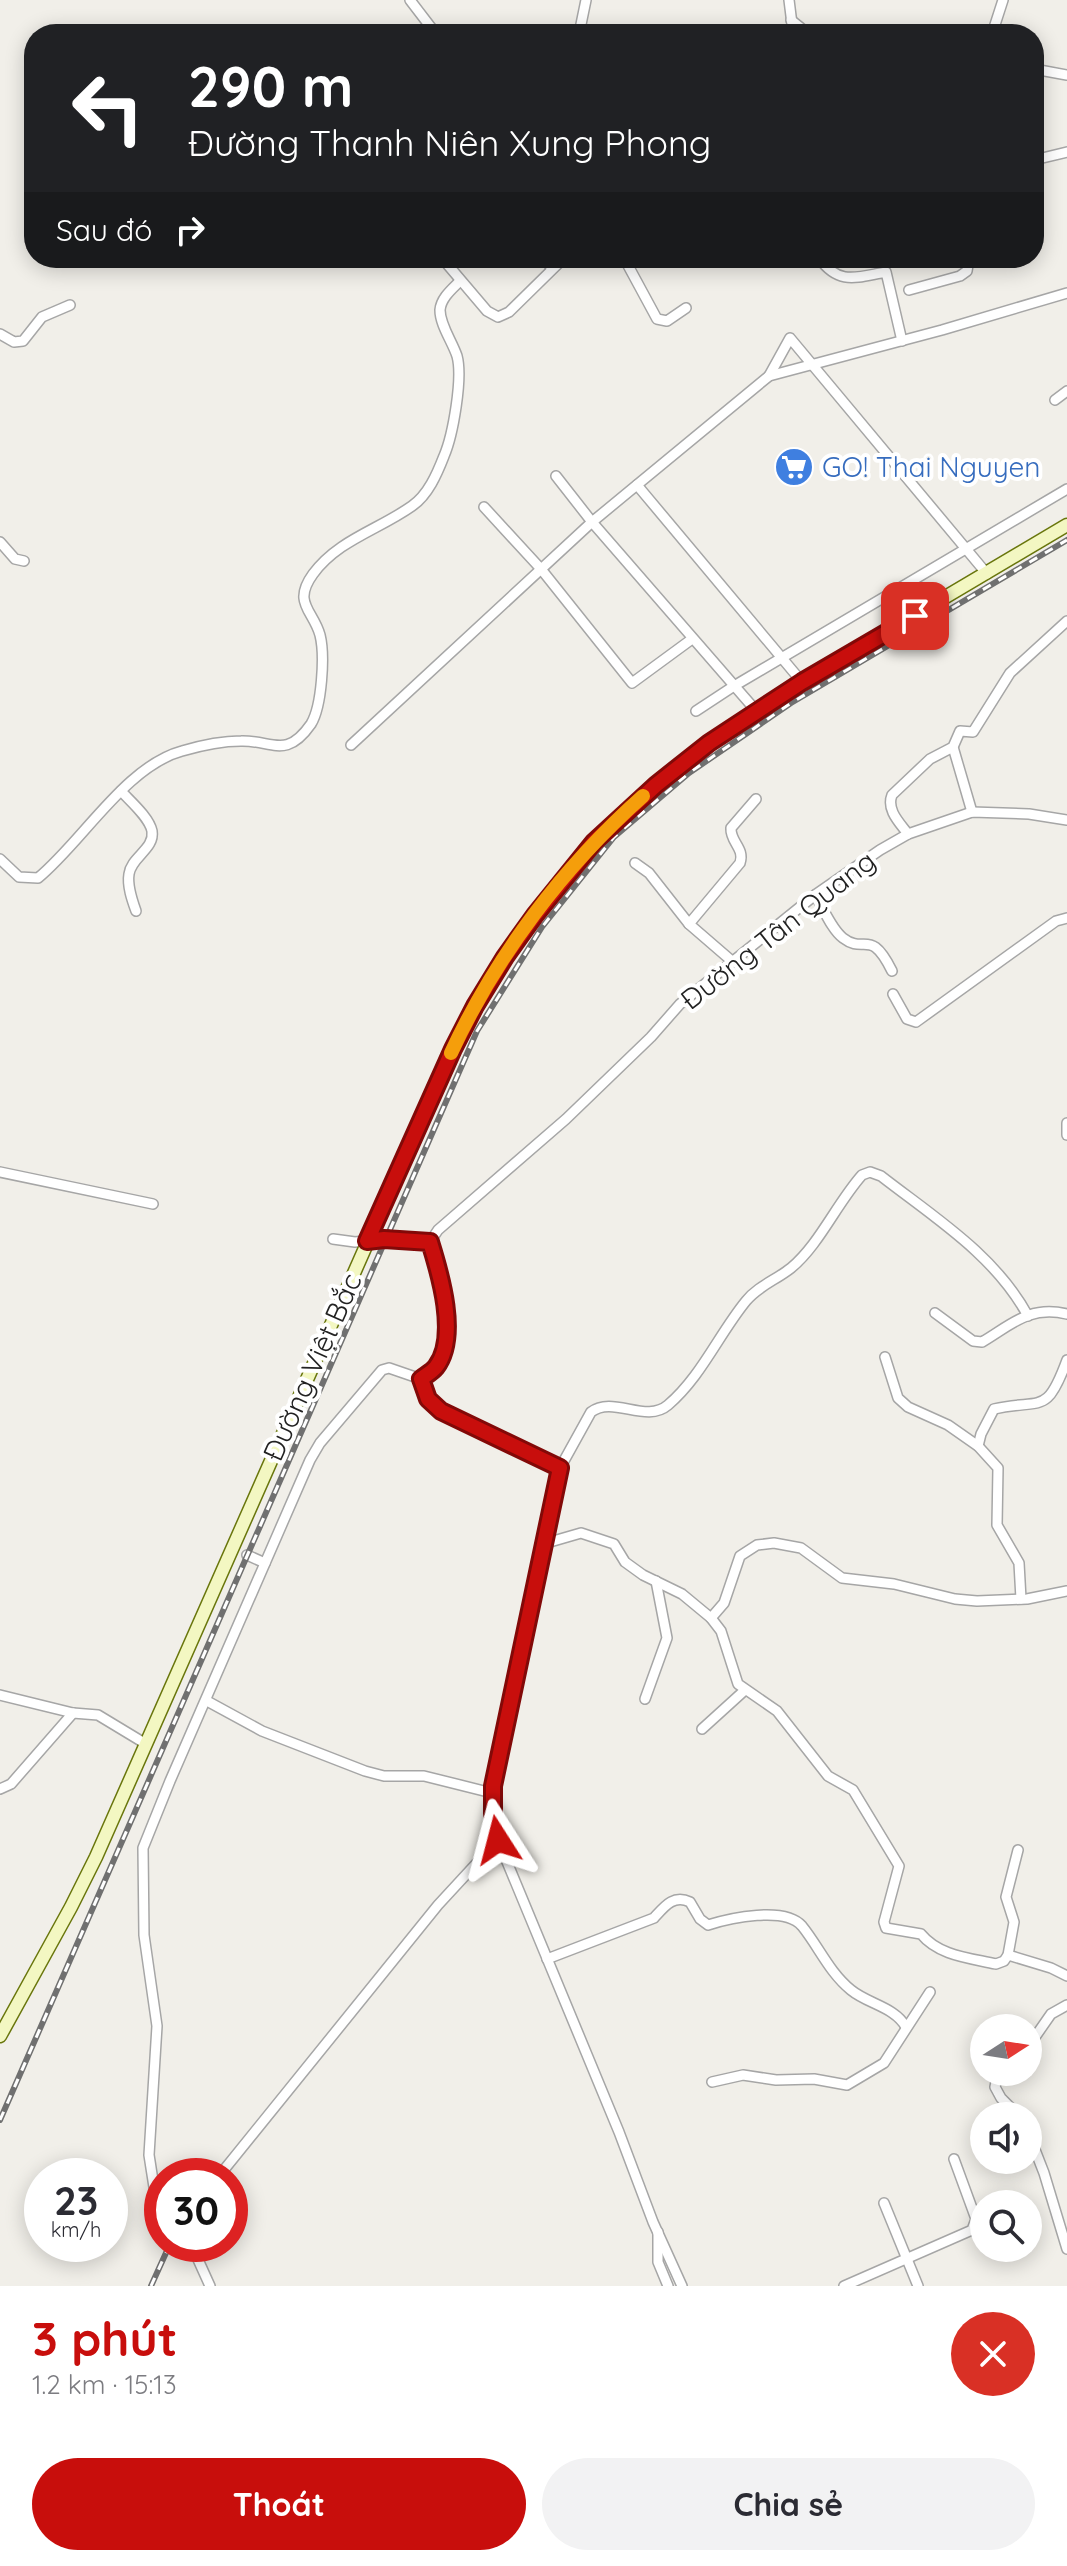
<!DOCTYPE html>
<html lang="vi">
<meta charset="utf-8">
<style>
body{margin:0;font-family:Quicksand,sans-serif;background:#f2f2f3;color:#2b2b33;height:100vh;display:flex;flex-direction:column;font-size:30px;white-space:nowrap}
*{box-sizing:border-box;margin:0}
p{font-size:26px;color:#7c7c81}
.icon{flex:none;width:44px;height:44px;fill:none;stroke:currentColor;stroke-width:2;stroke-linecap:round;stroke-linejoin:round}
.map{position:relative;height:2286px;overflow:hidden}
.panel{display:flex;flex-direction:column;background:#fff;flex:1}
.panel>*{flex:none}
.hud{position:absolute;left:24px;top:24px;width:1020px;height:244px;border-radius:32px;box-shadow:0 4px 20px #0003;background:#202124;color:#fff;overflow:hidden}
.needle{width:52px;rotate:78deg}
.buttons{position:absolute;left:970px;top:2014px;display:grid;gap:16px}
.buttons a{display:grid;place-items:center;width:72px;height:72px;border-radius:50%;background:#fff;box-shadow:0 4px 20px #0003;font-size:40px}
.speed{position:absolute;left:24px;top:2158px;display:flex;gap:16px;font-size:40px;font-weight:700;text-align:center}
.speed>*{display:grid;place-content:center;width:104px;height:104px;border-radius:50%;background:#fff;box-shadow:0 4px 20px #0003;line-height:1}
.speed small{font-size:20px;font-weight:400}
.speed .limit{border:12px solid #d22;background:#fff;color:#111}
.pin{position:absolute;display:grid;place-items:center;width:68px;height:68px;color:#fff;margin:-34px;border-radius:16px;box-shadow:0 4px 12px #0006}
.me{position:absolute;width:88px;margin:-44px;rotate:351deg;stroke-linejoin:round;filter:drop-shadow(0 0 6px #0008)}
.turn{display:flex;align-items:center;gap:28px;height:168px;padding:0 32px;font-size:36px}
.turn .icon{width:104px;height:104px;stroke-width:2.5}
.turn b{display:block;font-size:56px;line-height:68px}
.then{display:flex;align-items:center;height:76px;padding:0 32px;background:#0003;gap:16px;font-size:30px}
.round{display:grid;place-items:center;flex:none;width:84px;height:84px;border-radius:42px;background:#f2f2f3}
.overview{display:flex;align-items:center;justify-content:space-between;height:136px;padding:0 32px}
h1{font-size:48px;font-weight:800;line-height:60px;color:#c80e0c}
.cta{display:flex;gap:16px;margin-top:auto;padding:16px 32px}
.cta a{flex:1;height:92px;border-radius:48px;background:#c80e0c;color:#fff;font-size:32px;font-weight:800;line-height:92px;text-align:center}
.cta a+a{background:#f2f2f3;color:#2b2b33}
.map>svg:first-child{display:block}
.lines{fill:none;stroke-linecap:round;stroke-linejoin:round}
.street-casing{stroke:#a6a6a6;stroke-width:12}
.secondary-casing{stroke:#69760c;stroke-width:15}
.street{stroke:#fff;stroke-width:9}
.secondary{stroke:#f3f7c2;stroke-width:12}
.rail-casing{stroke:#707070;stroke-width:6}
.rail{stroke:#fff;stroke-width:3;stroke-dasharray:9;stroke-linecap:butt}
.route-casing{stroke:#820908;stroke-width:20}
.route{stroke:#c80e0c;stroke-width:14}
.slow{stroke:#f59e0b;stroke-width:14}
.labels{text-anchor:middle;stroke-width:8;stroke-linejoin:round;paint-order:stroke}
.shop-label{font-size:28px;fill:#366cbe;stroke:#fff;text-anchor:start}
.street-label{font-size:28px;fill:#222;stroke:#fff}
</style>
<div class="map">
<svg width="1067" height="2286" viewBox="0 0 1067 2286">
<rect width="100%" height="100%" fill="#f1efe9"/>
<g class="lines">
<g class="street-casing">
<g id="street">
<polyline points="410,0 436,34"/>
<polyline points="789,0 792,24 790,34"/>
<polyline points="791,20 801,28 803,34"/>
<polyline points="579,34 586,0"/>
<polyline points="992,34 1003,0"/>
<polyline points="1034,69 1067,75"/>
<polyline points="1034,160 1067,152"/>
<polyline points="442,258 487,311 498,317 509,312 564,258"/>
<polyline points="543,258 552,268"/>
<polyline points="624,258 657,319 667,321 686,308"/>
<path d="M819 258C839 286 857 277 886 272L902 341"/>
<polyline points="909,290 960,276 967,271 969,258"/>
<polyline points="0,334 14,342 23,341 42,317 70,305"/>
<polyline points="769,376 790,338 987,574"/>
<polyline points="1055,400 1067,391"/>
<polyline points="556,476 592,522 758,713"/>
<polyline points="637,485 802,682"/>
<polyline points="484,507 541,569 632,683 692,639"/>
<polyline points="0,542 15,559 24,561"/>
<polyline points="696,711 734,686 1067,489"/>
<polyline points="351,745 592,522 769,376 942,330 1067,293"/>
<polyline points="953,747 972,812"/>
<path d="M121 791C130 801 149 817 152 831 155 849 131 857 129 874 127 886 132 900 136 911"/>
<path d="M908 834C900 823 886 810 892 795L930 759 953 747 960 731 973 732 1010 673 1067 621"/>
<path d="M0 859 19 877 38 878C82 842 126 766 182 751 199 746 223 741 241 741 272 740 286 760 311 724 322 706 325 655 320 635 313 610 292 603 313 574 338 540 378 530 412 506 428 495 437 474 444 456 453 435 463 378 457 356 452 341 440 325 440 310 441 298 452 289 460 281"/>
<polyline points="635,863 649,873 689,924 733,962"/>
<path d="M815 895C823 907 831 929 843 938 865 955 870 927 892 971"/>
<path d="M689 924 740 863C745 848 730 842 731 828L756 799"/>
<polyline points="893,994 907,1019 916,1022 1056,921 1067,918"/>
<polyline points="1067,1123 1067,1135"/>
<polyline points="0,1172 153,1204"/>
<polyline points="333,1239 355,1242 384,1239 430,1242"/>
<path d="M430 1242C440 1274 459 1337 436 1367 432 1372 426 1375 421 1379L428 1399 441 1411 560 1468 493 1786V1813L498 1840 619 2132 653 2222 682 2286"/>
<polyline points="430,1242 438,1230 566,1119 651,1037 680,1004 815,895 880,850 908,834 972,812 1029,814 1067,820"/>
<path d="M935 1313 973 1341 982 1342C1011 1325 1029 1305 1067 1314"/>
<polyline points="885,1357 898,1398 908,1407 948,1425 978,1446 998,1468 997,1525 1019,1563 1021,1599"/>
<path d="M978 1446 981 1434 994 1409C1042 1398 1046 1417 1067 1360"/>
<path d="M560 1468 591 1412C613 1395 646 1424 668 1405 701 1377 719 1334 746 1301 758 1286 776 1280 791 1268 819 1245 837 1203 862 1175L870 1172 881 1176C935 1218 995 1255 1028 1316"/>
<path d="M543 1544 581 1533 614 1544 625 1562 643 1575 682 1594 711 1618 721 1631 738 1684 777 1711 828 1776 853 1790 899 1866 884 1922 886 1928 921 1934C939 1956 970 1958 996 1964L1004 1961 1008 1955 1014 1922 1006 1897 1018 1850"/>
<polyline points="247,1555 265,1563"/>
<polyline points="711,1618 724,1603 740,1556 757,1545 774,1543 801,1548 842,1578 894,1584 955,1599 977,1601 1027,1599 1067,1591"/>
<polyline points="0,1695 73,1713 98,1715 146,1744"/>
<polyline points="645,1699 667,1638 656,1581"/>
<polyline points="207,1701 262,1731 365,1771 384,1776 424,1776 492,1793"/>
<polyline points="702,1729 745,1690"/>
<polyline points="0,1789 11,1784 73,1713"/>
<polyline points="1008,1955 1051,1968 1067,1976"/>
<path d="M547 1959 654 1918C664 1907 673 1894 690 1902L700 1919 708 1925C730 1918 785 1906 802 1926 819 1947 829 1972 851 1990 868 2004 895 2007 906 2027"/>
<polyline points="1028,2047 1051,2014 1067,2005"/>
<polyline points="998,2072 995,2087 1001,2098 1019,2116"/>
<polyline points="712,2082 743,2075 776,2080 814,2079 847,2085 884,2063 930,1992"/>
<polyline points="1028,2132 1044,2173 1067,2249"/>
<polyline points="219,2176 438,1905 498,1840"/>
<polyline points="162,2201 154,2187 149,2155 157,2026 144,1935 143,1848 170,1781 310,1460 320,1443 382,1370 389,1368 421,1379"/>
<polyline points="884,2203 918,2286"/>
<polyline points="658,2232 658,2262 668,2286"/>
<polyline points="191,2244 210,2286"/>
<polyline points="844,2286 972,2230 976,2219 954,2159"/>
</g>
</g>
<g class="secondary-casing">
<polyline id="secondary" points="0,2036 71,1907 96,1857 453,1049 505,957 561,880 594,842 656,785 709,743 802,682 1067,525"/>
</g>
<use href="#street" class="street"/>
<use href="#secondary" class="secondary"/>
<g class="rail-casing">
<g id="rail">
<polyline points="0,2120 477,1031 542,927 614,837 689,773 791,703 1067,540"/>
<polyline points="151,2286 170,2244"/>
</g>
</g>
<use href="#rail" class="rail"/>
</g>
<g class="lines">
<g class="route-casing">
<path id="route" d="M498 1840 493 1813V1786L560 1468 441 1411 428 1399 421 1379C426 1375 432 1372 436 1367 459 1337 440 1274 430 1242L384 1239 367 1241 453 1049 475 1006 505 957 535 915 594 842 656 785 709 743 802 682 915 616"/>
</g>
<use href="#route" class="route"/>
<path class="slow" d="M451 1053C496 956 563 867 643 796"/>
</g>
<defs>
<g id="supermarket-disc" transform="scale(2)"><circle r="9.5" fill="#3f7fe0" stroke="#fff"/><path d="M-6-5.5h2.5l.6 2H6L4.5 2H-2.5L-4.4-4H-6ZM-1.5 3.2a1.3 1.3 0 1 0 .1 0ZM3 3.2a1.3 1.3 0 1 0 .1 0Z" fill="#fff"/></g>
</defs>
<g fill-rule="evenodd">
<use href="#supermarket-disc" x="794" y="467"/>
</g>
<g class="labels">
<g class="shop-label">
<text x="822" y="477">GO! Thai Nguyen</text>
</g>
<g class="street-label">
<text transform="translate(778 930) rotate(-38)" y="10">Đường Tân Quang</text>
<text transform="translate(312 1367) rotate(-66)" y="10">Đường Việt Bắc</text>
</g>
</g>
</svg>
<div class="buttons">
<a><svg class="needle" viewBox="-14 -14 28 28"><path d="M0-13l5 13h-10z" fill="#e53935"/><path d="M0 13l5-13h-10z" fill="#7c7c81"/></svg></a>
<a><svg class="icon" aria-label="sound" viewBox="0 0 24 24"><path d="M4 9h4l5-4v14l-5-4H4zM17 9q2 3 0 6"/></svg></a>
<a><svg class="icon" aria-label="search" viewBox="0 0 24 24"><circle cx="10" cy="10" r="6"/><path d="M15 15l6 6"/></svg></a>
</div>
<div class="speed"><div>23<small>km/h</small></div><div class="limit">30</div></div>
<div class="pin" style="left:915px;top:616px;background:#d93025"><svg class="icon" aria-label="arrive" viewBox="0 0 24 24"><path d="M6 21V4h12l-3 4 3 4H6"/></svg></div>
<svg class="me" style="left:498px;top:1840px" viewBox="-20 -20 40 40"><path d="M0-17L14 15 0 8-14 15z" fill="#c80e0c" stroke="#fff" stroke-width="4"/></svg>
<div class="hud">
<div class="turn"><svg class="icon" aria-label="left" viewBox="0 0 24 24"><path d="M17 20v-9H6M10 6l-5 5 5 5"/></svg><div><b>290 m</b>Đường Thanh Niên Xung Phong</div></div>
<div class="then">Sau đó<svg class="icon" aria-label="right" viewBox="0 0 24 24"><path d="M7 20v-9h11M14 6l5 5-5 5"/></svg></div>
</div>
</div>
<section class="panel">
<div class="overview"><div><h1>3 phút</h1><p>1.2 km · 15:13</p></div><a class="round" style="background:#d93025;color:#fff"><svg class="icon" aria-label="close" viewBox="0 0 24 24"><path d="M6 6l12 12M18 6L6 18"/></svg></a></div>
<div class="cta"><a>Thoát</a><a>Chia sẻ</a></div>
</section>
